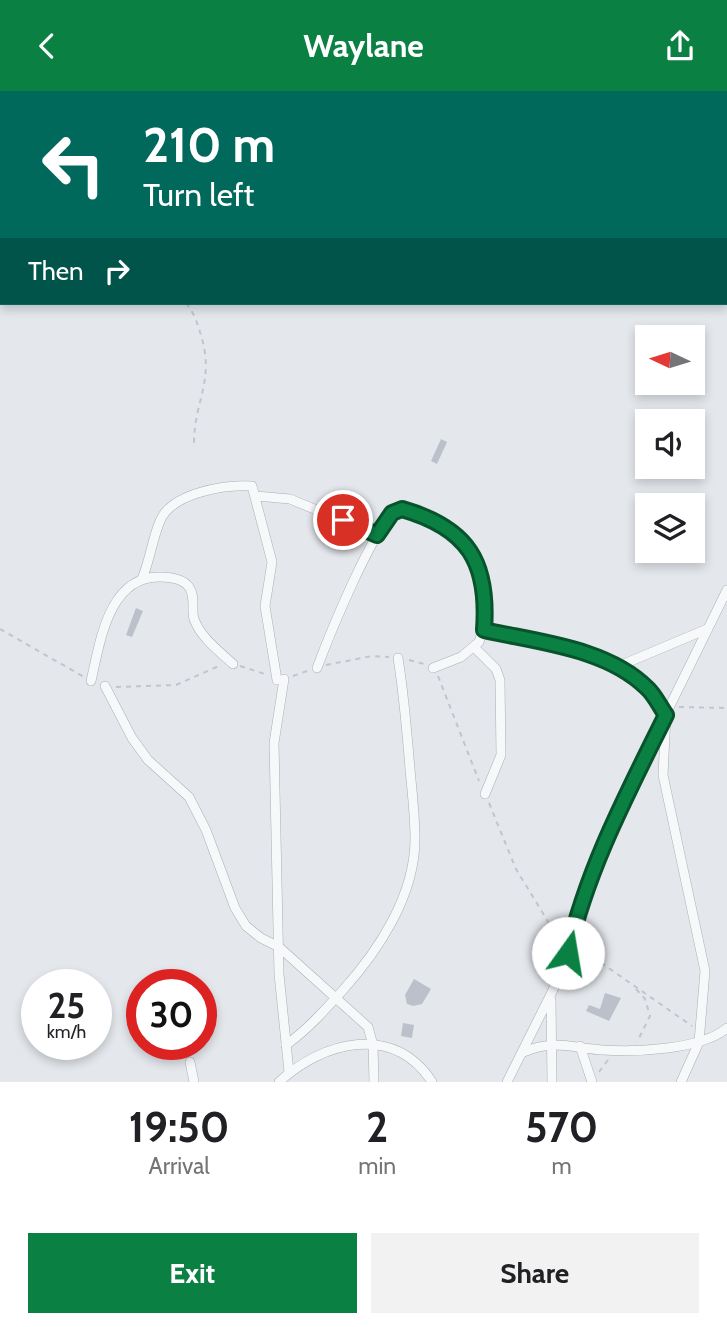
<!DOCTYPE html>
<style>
body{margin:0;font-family:Cabin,sans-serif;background:#f2f2f2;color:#202124;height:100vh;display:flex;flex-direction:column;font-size:26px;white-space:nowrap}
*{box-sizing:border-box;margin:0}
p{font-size:23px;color:#757577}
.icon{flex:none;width:38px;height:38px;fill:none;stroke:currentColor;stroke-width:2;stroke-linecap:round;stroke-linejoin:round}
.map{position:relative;height:991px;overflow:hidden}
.details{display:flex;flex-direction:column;background:#fff;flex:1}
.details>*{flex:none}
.top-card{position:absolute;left:0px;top:0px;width:728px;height:214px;box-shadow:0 4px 10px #0003;background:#00695c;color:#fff;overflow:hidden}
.needle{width:46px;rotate:274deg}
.fabs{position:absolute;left:635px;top:234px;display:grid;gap:14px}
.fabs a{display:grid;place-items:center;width:70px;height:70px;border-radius:0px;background:#fff;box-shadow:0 4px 10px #0003;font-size:35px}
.speed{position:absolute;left:21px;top:878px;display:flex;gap:14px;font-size:35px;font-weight:700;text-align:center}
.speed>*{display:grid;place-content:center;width:91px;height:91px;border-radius:50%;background:#fff;box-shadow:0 4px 10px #0003;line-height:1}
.speed small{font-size:18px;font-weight:400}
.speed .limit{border:10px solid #d22;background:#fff;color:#111}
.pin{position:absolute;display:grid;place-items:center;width:60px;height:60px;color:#fff;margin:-30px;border:4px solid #fff;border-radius:50%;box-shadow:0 2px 7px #0007}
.me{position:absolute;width:77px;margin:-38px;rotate:13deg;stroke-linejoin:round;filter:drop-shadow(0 0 5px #0008)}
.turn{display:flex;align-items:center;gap:24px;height:147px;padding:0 28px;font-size:32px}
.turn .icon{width:91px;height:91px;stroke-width:2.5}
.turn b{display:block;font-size:49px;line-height:60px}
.then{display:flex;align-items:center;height:66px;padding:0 28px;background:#0003;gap:14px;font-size:26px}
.eta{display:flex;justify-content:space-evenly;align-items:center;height:119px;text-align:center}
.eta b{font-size:42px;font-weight:700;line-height:49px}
.button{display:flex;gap:14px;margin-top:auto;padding:14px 28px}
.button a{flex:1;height:80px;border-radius:0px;background:#0b8043;color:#fff;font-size:28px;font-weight:700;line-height:80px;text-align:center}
.button a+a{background:#f2f2f2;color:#202124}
header{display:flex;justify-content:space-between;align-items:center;height:91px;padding:0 28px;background:#0b8043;color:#fff;font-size:32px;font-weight:700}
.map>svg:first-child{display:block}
.building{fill:#bbc0ca}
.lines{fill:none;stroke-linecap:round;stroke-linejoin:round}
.minor-casing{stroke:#a9aeb7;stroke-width:10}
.path{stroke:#c2c5cb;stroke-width:2;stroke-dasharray:5 5;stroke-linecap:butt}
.minor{stroke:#f7f8fa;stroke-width:9}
.route-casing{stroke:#07532c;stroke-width:18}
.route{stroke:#0b8043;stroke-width:12}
</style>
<header><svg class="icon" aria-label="back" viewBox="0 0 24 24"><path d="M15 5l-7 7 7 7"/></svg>Waylane<svg class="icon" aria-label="share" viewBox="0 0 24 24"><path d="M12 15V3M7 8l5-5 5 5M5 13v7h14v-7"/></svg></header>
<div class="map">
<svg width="727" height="991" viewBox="0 0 727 991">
<rect width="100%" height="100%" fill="#e4e7ec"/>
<g class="building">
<polygon points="441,348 447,351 437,373 431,370"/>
<polygon points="136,517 143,520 132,546 126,544"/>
<polygon points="414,888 431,898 422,913 413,915 407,913 405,904"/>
<polygon points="605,902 621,907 609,930 586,920 589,914 600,918"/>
<polygon points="403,932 414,934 412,947 401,945"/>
</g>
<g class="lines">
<g class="minor-casing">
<g id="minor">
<polyline points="256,405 290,408 377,444"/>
<path d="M142 488C150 469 152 449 160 430 171 402 226 393 252 395L272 471 265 515 277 589"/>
<polyline points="484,539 565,558 619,575 648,598 666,624 663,684 705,880 699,951 681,991"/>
<polyline points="475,557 496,578 500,589 501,664 485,703"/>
<polyline points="619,575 707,538"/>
<path d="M317 577C329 545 373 436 397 418 463 421 500 492 479 551L461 566 433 577"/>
<polyline points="284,588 274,652 279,883 289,981"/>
<path d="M91 590C100 552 108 485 160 486 170 486 183 488 189 496 196 506 191 518 194 528 201 547 219 560 233 573"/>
<polyline points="105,595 132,647 148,669 189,706 206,739 235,817 246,835 261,847 279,856 368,936 373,954 374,991"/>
<polyline points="551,909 552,991"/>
<path d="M286 954C308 938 325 919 343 899 379 859 415 804 415 748 415 724 412 701 410 678 407 641 404 604 398 567"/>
<polyline points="580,955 592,991"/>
<path d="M524 961C552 948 573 957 602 959 636 961 701 959 727 937"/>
<polyline points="190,971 194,991"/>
<path d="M279 991C323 950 394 932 432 991"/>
<polyline points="507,991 552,901 568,862 577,823 626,704 727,499"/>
</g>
</g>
<g class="path">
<polyline points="144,2 145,0"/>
<path d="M186 212C193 220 197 231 200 241 216 290 194 308 194 353"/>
<polyline points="0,538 84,586"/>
<polyline points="409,569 424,573"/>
<polyline points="326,574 372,565 389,566"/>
<polyline points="240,575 268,584"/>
<polyline points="293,585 307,580"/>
<polyline points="438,585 479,690"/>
<polyline points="116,596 176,594 221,574"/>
<polyline points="679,616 727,617"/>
<polyline points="489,712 516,778 561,852"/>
<polyline points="580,850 600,871 692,935"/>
<polyline points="636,898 645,908 650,925 637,951"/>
<polyline points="599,981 608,969"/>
</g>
<use href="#minor" class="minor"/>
</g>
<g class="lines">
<g class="route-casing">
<path id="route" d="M343 429 377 444 392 422 402 418C468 437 489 471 484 539 537 551 607 557 647 597 655 604 660 616 666 624 628 701 587 778 568 862"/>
</g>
<use href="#route" class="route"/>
</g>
</svg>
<div class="fabs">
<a><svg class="needle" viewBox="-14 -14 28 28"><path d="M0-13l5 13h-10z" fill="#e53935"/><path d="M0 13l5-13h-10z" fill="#757577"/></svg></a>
<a><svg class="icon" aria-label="sound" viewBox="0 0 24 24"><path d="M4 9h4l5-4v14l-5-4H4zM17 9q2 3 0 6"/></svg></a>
<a><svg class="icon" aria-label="layers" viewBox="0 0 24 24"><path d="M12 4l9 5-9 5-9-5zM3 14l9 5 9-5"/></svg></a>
</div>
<div class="speed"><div>25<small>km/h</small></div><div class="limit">30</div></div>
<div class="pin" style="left:343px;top:429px;background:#d93025"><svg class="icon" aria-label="arrive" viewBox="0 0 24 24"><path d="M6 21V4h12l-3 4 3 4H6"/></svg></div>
<svg class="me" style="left:568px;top:862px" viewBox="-20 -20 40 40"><circle r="19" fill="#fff"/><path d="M0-13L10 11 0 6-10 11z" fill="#0b8043"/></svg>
<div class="top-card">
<div class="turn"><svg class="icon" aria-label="left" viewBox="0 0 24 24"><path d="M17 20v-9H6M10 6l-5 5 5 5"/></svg><div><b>210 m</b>Turn left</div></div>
<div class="then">Then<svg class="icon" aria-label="right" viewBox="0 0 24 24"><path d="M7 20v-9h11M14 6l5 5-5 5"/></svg></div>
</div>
</div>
<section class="details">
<div class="eta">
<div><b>19:50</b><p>Arrival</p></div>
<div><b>2</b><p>min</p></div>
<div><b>570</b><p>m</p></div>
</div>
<div class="button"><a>Exit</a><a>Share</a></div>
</section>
